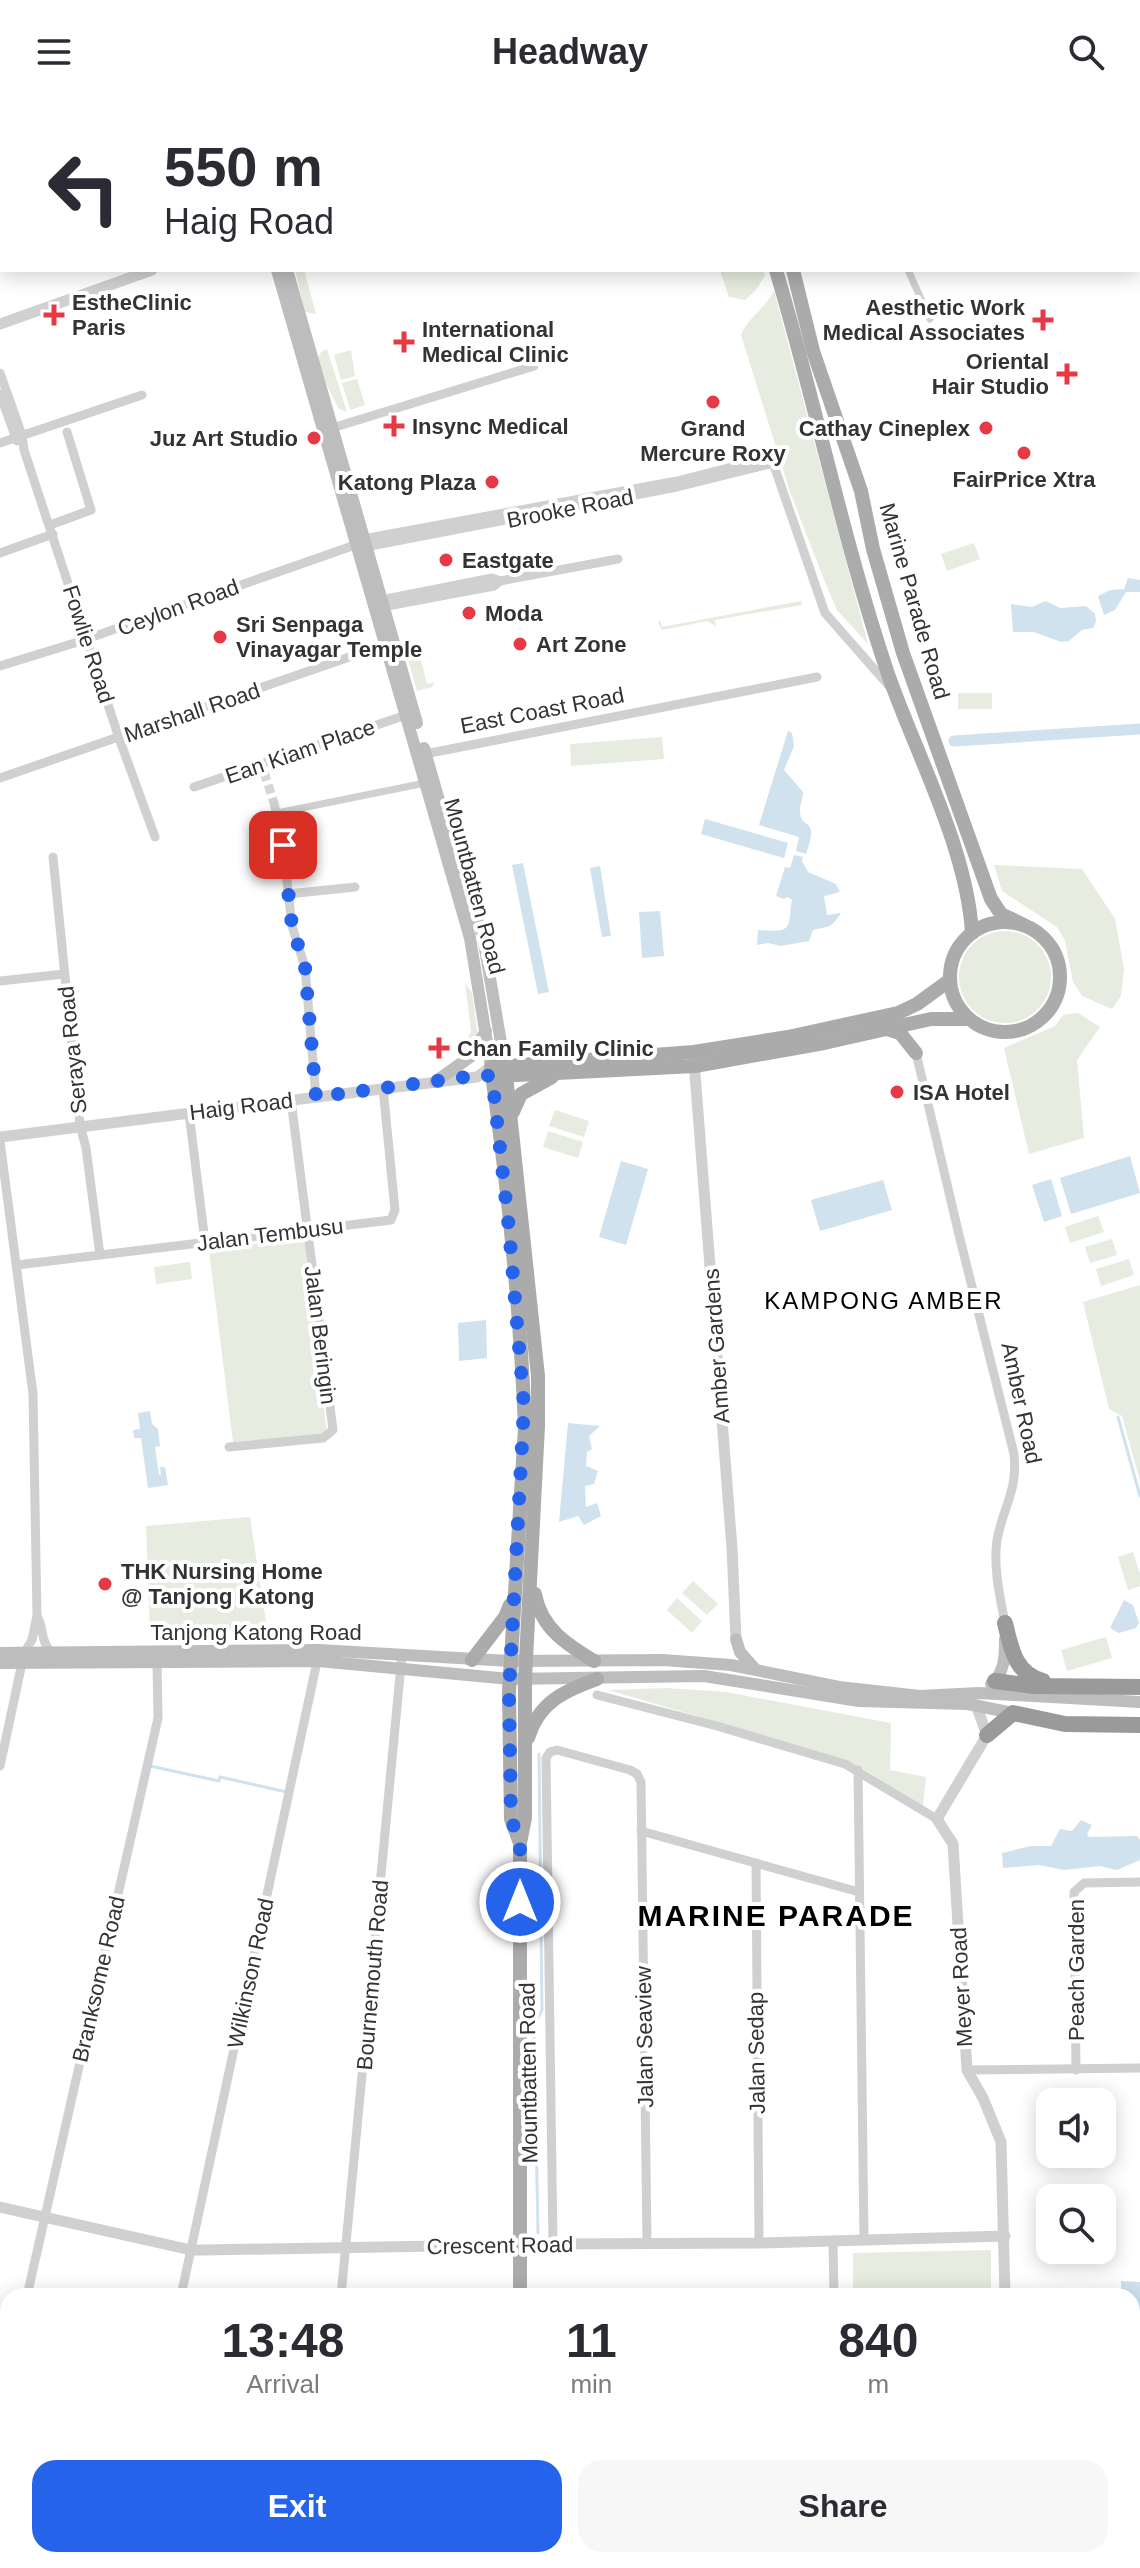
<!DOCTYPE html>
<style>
body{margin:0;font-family:Helvetica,sans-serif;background:#f7f7f7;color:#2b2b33;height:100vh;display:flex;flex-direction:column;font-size:30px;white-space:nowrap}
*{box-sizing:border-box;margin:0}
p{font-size:26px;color:#7c7c81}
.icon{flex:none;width:44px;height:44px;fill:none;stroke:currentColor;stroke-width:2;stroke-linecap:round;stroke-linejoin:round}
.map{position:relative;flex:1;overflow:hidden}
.side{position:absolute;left:0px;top:2184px;width:1140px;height:280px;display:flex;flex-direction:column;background:#fff;border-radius:24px 24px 0 0;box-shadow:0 4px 20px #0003}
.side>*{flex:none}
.banner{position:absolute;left:0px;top:0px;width:1140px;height:168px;box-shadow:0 4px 20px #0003;background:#fff;color:#2b2b33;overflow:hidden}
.fabs{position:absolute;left:1036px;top:1984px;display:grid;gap:16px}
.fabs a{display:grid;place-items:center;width:80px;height:80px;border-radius:16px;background:#fff;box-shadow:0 4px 20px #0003;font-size:40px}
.pin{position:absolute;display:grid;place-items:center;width:68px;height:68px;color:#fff;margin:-34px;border-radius:16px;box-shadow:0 4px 12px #0006}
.me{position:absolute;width:88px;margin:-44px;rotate:0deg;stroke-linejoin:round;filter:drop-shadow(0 0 6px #0008)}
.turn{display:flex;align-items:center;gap:28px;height:168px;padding:0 32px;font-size:36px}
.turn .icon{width:104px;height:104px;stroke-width:2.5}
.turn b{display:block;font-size:56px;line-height:68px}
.eta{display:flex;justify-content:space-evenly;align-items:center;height:136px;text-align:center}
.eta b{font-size:48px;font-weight:800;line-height:56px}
.button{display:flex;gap:16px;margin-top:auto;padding:16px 32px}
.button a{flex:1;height:92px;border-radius:24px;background:#2563eb;color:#fff;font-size:32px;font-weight:800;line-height:92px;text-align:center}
.button a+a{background:#f7f7f7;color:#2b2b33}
header{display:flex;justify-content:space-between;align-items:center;height:104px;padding:0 32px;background:#fff;font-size:36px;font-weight:800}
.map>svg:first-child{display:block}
.green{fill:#e6ecdf}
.water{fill:#cfe2ee}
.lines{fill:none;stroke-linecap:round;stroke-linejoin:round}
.stream{stroke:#cfe2ee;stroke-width:3}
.canal{stroke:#cfe2ee;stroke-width:11}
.minor-tunnel{stroke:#d6d6d6;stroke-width:9;stroke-dasharray:9 4.5;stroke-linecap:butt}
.pedestrian{stroke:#d0d0d0;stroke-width:7}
.minor{stroke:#d0d0d0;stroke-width:9}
.tertiary{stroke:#d0d0d0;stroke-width:11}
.secondary{stroke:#bdbdbd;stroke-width:12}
.primary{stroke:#ababab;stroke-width:14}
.motorway{stroke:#9a9a9a;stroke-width:16}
.route{stroke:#2563eb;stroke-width:14;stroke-dasharray:0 25.2}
.poi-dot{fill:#e63946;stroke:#fff;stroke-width:3}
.labels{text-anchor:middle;stroke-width:8;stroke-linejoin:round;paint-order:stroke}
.poi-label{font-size:22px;font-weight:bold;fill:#333;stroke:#fff;text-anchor:start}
.street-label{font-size:22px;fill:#333;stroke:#fff}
.neighbourhood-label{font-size:24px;letter-spacing:2px;fill:#000;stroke:#fff}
.district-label{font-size:30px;font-weight:bold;letter-spacing:2px;fill:#000;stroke:#fff}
</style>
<header><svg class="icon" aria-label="menu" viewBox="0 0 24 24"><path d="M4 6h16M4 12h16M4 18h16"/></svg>Headway<svg class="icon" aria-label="search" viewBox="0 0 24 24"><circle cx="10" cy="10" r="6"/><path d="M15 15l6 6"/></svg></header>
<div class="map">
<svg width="1140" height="2464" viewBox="0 0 1140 2464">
<rect width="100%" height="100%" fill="#fff"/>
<g class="green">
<polygon points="295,166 304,166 316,210 305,208"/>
<polygon points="720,166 763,166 765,171 756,186 745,196 729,193"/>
<path d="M774 187 868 540 837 506 825 478 790 388 741 231C749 212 765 205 774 187Z"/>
<polygon points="327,245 347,308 339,305 323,274 318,253 322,247"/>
<polygon points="351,246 355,272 341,276 334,251"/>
<polygon points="357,275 365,301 350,306 342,279"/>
<polygon points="974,439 980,455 947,467 941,450"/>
<polygon points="801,497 802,501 715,516 716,522 707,517 662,526 658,519 660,516 662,523"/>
<polygon points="420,552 427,580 435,578 432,583 417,587 408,555"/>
<rect x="958" y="589" width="34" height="16"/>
<polygon points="662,633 664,655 571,662 570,640"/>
<polygon points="994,761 1082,765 1115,815 1124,865 1121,892 1112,905 1082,892 1073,878 1065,837 1057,823 1002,787"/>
<circle cx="1005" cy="873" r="46"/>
<polygon points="465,879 472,889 478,932 467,947 463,944 471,927"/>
<polygon points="1078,909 1100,923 1077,956 1084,1034 1029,1050 1004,944 1055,922 1063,911"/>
<polygon points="555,1006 589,1017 584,1033 549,1022"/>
<polygon points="548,1027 583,1038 578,1054 543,1043"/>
<polygon points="1098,1112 1104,1128 1070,1139 1065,1123"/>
<polygon points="304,1133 327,1330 233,1338 209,1146"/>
<polygon points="1112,1135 1117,1151 1090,1159 1085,1143"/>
<polygon points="1129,1155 1134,1171 1101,1182 1096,1165"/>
<polygon points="190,1158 192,1175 156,1180 154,1163"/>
<polygon points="1140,1181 1140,1377 1122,1312 1109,1305 1083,1198"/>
<polygon points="250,1413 267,1525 150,1527 146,1422"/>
<polygon points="1133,1448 1140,1470 1140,1482 1128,1486 1118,1453"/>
<polygon points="693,1477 718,1500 707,1511 682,1489"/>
<polygon points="677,1494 702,1517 692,1529 667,1506"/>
<polygon points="1106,1533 1112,1554 1067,1567 1061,1546"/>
<polygon points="667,1584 726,1588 891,1619 890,1666 926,1673 923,1702 860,1663 840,1654 608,1586"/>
<polygon points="991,2146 991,2192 853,2192 853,2149"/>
</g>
<g class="water">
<polygon points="1128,474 1140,476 1140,488 1126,488 1115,506 1104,511 1098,492 1110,486 1124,485"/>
<polygon points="1046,497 1060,504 1086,502 1095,510 1096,518 1093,524 1082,526 1069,537 1061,538 1034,528 1013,528 1011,500 1032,503"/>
<path d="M788 627 792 629 794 642 784 666 803 688C803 695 799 702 800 708 801 727 820 711 806 750L796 747 799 733 759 721Z"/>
<polygon points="705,715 788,739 784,754 701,730"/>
<path d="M794 751 803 753 802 757 808 768 836 780 840 788 824 792 827 811 841 809C830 826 828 822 813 826L809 837 781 842 768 839 757 841 758 826C795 829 787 824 792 796L788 793 784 795 776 792 785 763 790 764Z"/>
<polygon points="523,759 549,888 538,890 512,761"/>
<polygon points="600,762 611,832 602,833 590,764"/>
<polygon points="660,807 664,852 642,854 639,808"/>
<polygon points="1130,1052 1140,1089 1071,1110 1060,1074"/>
<polygon points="621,1057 648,1065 626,1141 599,1133"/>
<polygon points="1051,1075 1062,1112 1044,1118 1032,1081"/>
<polygon points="883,1076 892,1106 820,1127 811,1096"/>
<polygon points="486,1216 487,1254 459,1257 458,1219"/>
<polygon points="150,1307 152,1320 158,1325 160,1342 155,1343 159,1371 161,1371 160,1363 165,1363 168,1381 148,1384 141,1334 134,1334 133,1326 140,1325 138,1309"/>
<polygon points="568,1319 600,1322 589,1332 592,1345 587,1348 586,1362 598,1367 594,1380 585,1382 586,1403 597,1399 601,1412 584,1421 578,1412 559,1418"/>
<polygon points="1124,1496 1133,1501 1139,1519 1136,1524 1119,1529 1110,1524"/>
<polygon points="1081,1716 1092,1721 1087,1730 1089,1733 1137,1732 1140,1736 1140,1756 1117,1766 1100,1762 1064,1766 1039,1761 1003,1764 1002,1749 1031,1742 1051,1742 1060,1725 1072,1727"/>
<polygon points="1121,2177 1140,2178 1140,2219 1132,2219 1132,2192 1121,2192"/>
</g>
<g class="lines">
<g class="stream">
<polyline points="1118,1313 1140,1392"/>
<polyline points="150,1662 219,1677 220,1673 287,1688"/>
<polyline points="538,2129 534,1921 542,1906 539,1650"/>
</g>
<polyline class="canal" points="954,637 1140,625"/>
<polyline class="minor-tunnel" points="264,668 274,699"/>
<g class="pedestrian">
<polyline points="949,2 956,0"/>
<polyline points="908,166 930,215"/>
<polyline points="277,709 425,679"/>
</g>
<g class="minor">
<polyline points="1060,0 1060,2"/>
<polyline points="126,2 132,0"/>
<polyline points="0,48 2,47"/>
<polyline points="0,269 22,331 24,346 119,634 155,733"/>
<polyline points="0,290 17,337"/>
<polyline points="332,324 534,262"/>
<polyline points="0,339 142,291"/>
<polyline points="50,421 91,406 67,328"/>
<polyline points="363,435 677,377 771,353 825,509 890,583"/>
<polyline points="365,443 677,383 774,359"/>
<polyline points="0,449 53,430"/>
<polyline points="381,496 492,474 500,477 618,455"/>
<polyline points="382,503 494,482 500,477"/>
<polyline points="0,562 78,538 355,441"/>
<polyline points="425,650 817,573"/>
<polyline points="0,674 384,541"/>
<polyline points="194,683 406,611"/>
<polyline points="274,699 283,741 292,822 305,863 316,993"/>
<polyline points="53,753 80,1021 86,1044 100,1151"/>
<polyline points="288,790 355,783"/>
<polyline points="0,877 64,870"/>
<path d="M916 949 960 1135 1014 1350C1018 1387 1003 1403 997 1436 993 1463 1000 1493 1005 1519"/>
<polyline points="189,1009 205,1138"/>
<polyline points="0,1037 33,1290 37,1512 32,1536 24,1549"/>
<polyline points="17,1161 391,1116 395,1106 383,984"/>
<polyline points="229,1343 323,1334 333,1326 291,996"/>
<path d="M37 1512C44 1523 40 1537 51 1548"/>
<polyline points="597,1591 717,1622 845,1660 937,1715"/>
<polyline points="0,1662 22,1559"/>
<polyline points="858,1666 864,2135"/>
<polyline points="641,1727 859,1788"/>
<polyline points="756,1759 759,2139"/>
<polyline points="967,1966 1140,1964"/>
<polyline points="1076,1966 1074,1788 1084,1779 1140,1778"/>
<polyline points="833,2137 834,2192"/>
<polyline points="553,2140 546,1654 550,1648 557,1646 630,1666 637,1670 641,1678 647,2140"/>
<polyline points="27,2192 158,1614 157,1558"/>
<polyline points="181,2192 318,1553"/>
<polyline points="341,2192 402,1550"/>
<polyline points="0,2318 8,2280"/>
<polyline points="121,2464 123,2456"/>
<polyline points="316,2464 317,2456"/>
</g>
<g class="tertiary">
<polyline points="601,2 610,0"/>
<polyline points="0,220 152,166"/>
<polyline points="694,957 732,1444 736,1535"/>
<polyline points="0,1033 477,973 491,963"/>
<polyline points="976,1601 987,1631 937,1715 953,1740 967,1966 983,1994 1001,2038 1005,2192"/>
<polyline points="0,2103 191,2146 204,2146 553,2140 759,2139 1005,2132"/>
<polyline points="1005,2456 1006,2464"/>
</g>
<g class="secondary">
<polyline points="226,0 227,2"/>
<polyline points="243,0 243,2"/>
<polyline points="277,166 470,834 491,963"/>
<polyline points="287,166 417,619"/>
<polyline points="424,644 455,752 483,833 505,962"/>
<polyline points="435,978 470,953 486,927"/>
<polyline points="736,1535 740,1548 755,1565"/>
<polyline points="0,1549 319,1546 511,1557 663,1556 731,1561 839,1583 920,1592 979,1589 1140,1598"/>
<polyline points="0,1559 318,1557 510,1575 704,1572 859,1597 968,1600 1013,1609"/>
<path d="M991 1580C1005 1568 1005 1553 1005 1535"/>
</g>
<g class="primary">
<polyline points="712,0 715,2"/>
<polyline points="740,0 740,2"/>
<path d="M776 166C816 300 843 437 888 570 916 650 967 744 972 829"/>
<polyline points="793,166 813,247 861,387 873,445 903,549 991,795 1001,810 1024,821"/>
<circle cx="1005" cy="873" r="55"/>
<polyline points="887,925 900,929 916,949"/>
<polyline points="505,962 538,1272 538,1322 525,1575 525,1714 520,1739 520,2192"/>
<polyline points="498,972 695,962 824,939 931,915 968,915"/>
<polyline points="513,1008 521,990 552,973"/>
<path d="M535 1490C541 1524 566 1540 594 1557"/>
<polyline points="472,1556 505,1513 510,1501"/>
<path d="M528 1634C539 1598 564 1587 597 1575"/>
<path d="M520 1739 511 1715 509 1588 525 1323C520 1203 508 1082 491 963L694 948 788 933 898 909 917 900 950 876"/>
<polyline points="523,2464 523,2456"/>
</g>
<g class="motorway">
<path d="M1005 1519C1011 1544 1015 1570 1043 1577"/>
<polyline points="995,1577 1034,1582 1140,1583"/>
<polyline points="987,1631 1013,1609 1065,1620 1140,1621"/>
</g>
</g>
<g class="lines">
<polyline class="route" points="283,741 292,822 305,863 316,993 481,971 492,972 509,1125 524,1302 509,1588 511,1715 520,1739 520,1798"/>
</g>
<g class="poi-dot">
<path d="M50 199h8v8h8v8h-8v8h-8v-8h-8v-8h8z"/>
<path d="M1039 204h8v8h8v8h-8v8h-8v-8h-8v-8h8z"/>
<path d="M400 226h8v8h8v8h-8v8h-8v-8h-8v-8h8z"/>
<path d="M1063 258h8v8h8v8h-8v8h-8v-8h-8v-8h8z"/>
<circle cx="713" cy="298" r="8"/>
<path d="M390 310h8v8h8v8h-8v8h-8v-8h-8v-8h8z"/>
<circle cx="986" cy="324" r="8"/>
<circle cx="314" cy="334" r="8"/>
<circle cx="1024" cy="349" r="8"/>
<circle cx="492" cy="378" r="8"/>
<circle cx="446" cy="456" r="8"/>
<circle cx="469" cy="509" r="8"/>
<circle cx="220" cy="533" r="8"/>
<circle cx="520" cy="540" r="8"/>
<path d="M435 932h8v8h8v8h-8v8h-8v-8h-8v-8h8z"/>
<circle cx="897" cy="988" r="8"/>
<circle cx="105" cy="1480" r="8"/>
</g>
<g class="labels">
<g class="poi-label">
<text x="72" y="206">EstheClinic<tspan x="72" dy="25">Paris</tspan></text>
<text x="1025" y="211" text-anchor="end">Aesthetic Work<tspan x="1025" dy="25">Medical Associates</tspan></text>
<text x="422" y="233">International<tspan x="422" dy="25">Medical Clinic</tspan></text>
<text x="1049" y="265" text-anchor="end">Oriental<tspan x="1049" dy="25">Hair Studio</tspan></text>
<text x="412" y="330">Insync Medical</text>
<text x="713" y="332" text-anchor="middle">Grand<tspan x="713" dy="25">Mercure Roxy</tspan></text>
<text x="970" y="332" text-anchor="end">Cathay Cineplex</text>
<text x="298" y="342" text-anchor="end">Juz Art Studio</text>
<text x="1024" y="383" text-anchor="middle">FairPrice Xtra</text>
<text x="476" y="386" text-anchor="end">Katong Plaza</text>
<text x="462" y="464">Eastgate</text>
<text x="485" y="517">Moda</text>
<text x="236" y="528">Sri Senpaga<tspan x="236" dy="25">Vinayagar Temple</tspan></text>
<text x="536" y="548">Art Zone</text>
<text x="457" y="952">Chan Family Clinic</text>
<text x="913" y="996">ISA Hotel</text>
<text x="121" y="1475">THK Nursing Home<tspan x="121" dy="25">@ Tanjong Katong</tspan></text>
</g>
<g class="street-label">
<text transform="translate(570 404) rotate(-11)" y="8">Brooke Road</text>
<text transform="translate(915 497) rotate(74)" y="8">Marine Parade Road</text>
<text transform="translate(178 503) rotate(-20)" y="8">Ceylon Road</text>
<text transform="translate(89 540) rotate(72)" y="8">Fowlie Road</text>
<text transform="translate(542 606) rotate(-11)" y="8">East Coast Road</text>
<text transform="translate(192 608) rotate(-19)" y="8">Marshall Road</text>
<text transform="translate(300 647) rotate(-19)" y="8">Ean Kiam Place</text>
<text transform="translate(475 782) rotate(75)" y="8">Mountbatten Road</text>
<text transform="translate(72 946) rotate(-96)" y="8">Seraya Road</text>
<text transform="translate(241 1002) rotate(-7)" y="8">Haig Road</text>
<text transform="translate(270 1130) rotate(-7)" y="8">Jalan Tembusu</text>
<text transform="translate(321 1231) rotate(83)" y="8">Jalan Beringin</text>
<text transform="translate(716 1242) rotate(-94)" y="8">Amber Gardens</text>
<text transform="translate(1022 1299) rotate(78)" y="8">Amber Road</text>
<text x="256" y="1536">Tanjong Katong Road</text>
<text transform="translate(1076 1866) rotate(-90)" y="8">Peach Garden</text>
<text transform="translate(250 1869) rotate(-78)" y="8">Wilkinson Road</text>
<text transform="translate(372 1871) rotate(-85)" y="8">Bournemouth Road</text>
<text transform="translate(98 1875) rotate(-77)" y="8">Branksome Road</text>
<text transform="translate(961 1883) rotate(-93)" y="8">Meyer Road</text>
<text transform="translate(644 1933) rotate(-91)" y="8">Jalan Seaview</text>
<text transform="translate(756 1949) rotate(-91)" y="8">Jalan Sedap</text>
<text transform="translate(528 1969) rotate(-91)" y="8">Mountbatten Road</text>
<text transform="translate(500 2141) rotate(-1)" y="8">Crescent Road</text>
</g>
<g class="neighbourhood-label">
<text x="884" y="1205">KAMPONG AMBER</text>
</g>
<g class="district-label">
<text x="776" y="1822">MARINE PARADE</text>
</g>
</g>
</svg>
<div class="fabs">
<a><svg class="icon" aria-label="sound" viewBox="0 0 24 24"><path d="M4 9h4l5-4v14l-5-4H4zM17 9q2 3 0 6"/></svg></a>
<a><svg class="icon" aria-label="search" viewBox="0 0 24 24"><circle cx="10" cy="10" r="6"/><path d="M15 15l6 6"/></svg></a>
</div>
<div class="pin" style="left:283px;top:741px;background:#d93025"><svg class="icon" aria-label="arrive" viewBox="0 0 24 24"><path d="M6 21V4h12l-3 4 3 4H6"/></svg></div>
<svg class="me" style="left:520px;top:1798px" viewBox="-20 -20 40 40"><circle r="17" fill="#2563eb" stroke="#fff" stroke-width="3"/><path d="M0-11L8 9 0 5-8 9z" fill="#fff"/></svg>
<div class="banner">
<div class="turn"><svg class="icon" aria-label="left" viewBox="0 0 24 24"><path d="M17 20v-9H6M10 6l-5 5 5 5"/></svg><div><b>550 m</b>Haig Road</div></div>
</div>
<section class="side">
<div class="eta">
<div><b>13:48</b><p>Arrival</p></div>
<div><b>11</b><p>min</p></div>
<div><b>840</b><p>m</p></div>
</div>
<div class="button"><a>Exit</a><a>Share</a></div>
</section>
</div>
